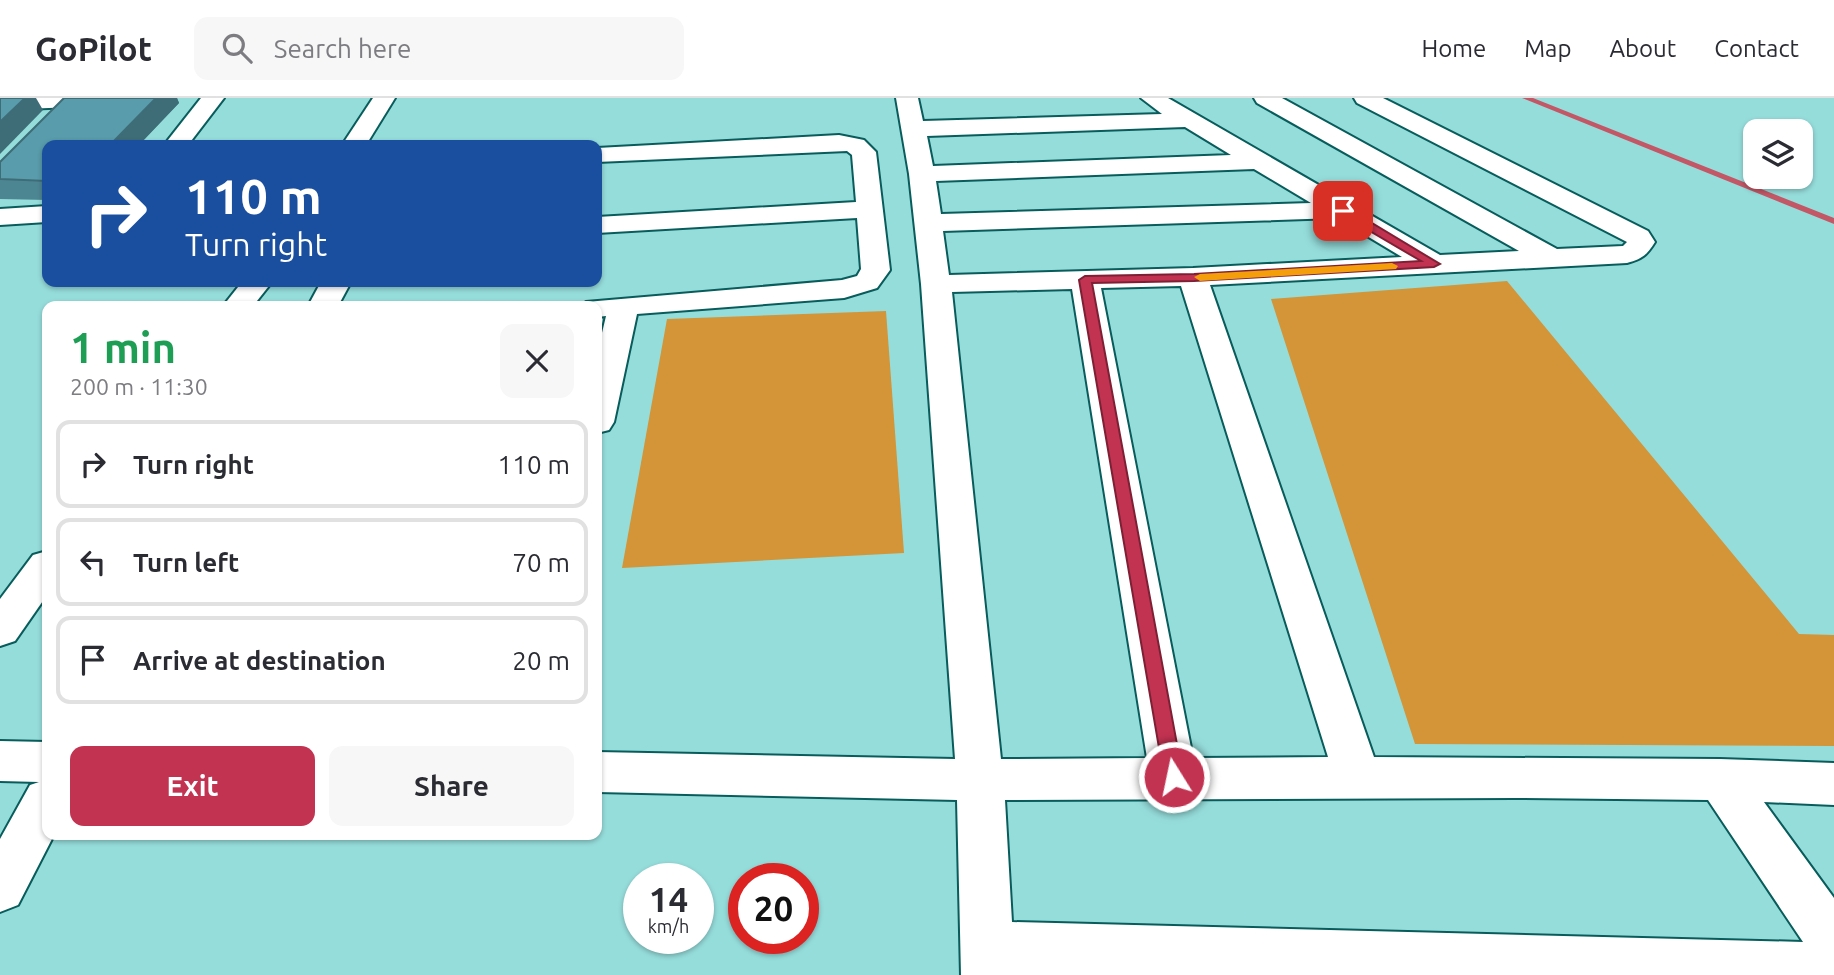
<!DOCTYPE html>
<meta charset="utf-8">
<style>
body{margin:0;font-family:Ubuntu,sans-serif;background:#f7f7f7;color:#2b2b33;height:100vh;display:flex;flex-direction:column;font-size:26px;white-space:nowrap}
*{box-sizing:border-box;margin:0}
p{font-size:23px;color:#7c7c81}
.icon{flex:none;width:38px;height:38px;fill:none;stroke:currentColor;stroke-width:2;stroke-linecap:round;stroke-linejoin:round}
.map{position:relative;flex:1;overflow:hidden}
.panel{position:absolute;left:42px;top:203px;width:560px;height:539px;display:flex;flex-direction:column;background:#fff;border-radius:14px;box-shadow:0 2px 5px #0004}
.panel>*{flex:none}
.top-card{position:absolute;left:42px;top:42px;width:560px;height:147px;border-radius:14px;box-shadow:0 2px 5px #0004;background:#1a4fa0;color:#fff;overflow:hidden}
.buttons{position:absolute;left:1743px;top:21px;display:grid;gap:14px}
.buttons a{display:grid;place-items:center;width:70px;height:70px;border-radius:14px;background:#fff;box-shadow:0 2px 5px #0004;font-size:35px}
.speed{position:absolute;left:623px;top:765px;display:flex;gap:14px;font-size:35px;font-weight:700;text-align:center}
.speed>*{display:grid;place-content:center;width:91px;height:91px;border-radius:50%;background:#fff;box-shadow:0 2px 5px #0004;line-height:1}
.speed small{font-size:18px;font-weight:400}
.speed .limit{border:10px solid #d22;background:#fff;color:#111}
.pin{position:absolute;display:grid;place-items:center;width:60px;height:60px;color:#fff;margin:-30px;border-radius:14px;box-shadow:0 4px 10px #0006}
.me{position:absolute;width:77px;margin:-38px;rotate:350deg;stroke-linejoin:round;filter:drop-shadow(0 0 5px #0008)}
.turn{display:flex;align-items:center;gap:24px;height:147px;padding:0 28px;font-size:32px}
.turn .icon{width:91px;height:91px;stroke-width:2.5}
.turn b{display:block;font-size:49px;line-height:60px}
.round{display:grid;place-items:center;flex:none;width:74px;height:74px;border-radius:14px;background:#f7f7f7}
.overview{display:flex;align-items:center;justify-content:space-between;height:119px;padding:0 28px}
h1{font-size:42px;font-weight:600;line-height:52px;color:#1e9e55}
.cta{display:flex;gap:14px;margin-top:auto;padding:14px 28px}
.cta a{flex:1;height:80px;border-radius:14px;background:#c23251;color:#fff;font-size:28px;font-weight:600;line-height:80px;text-align:center}
.cta a+a{background:#f7f7f7;color:#2b2b33}
ul{padding:0;list-style:none}
li{display:flex;align-items:center;gap:21px;height:88px;margin:0 14px 10px;padding:0 14px;border:4px solid #e1e1e2;border-radius:14px}
li div{flex:1}
li b{display:block;font-size:26px}
li em{font-style:normal}
header{display:flex;align-items:center;gap:42px;box-sizing:border-box;height:98px;padding:0 35px;background:#fff;border-bottom:2px solid #e1e1e2}
header strong{font-size:33px}
nav{display:flex;gap:38px;margin-inline-start:auto;font-size:24px}
.search{width:490px;height:63px;background:#f7f7f7;display:flex;align-items:center;gap:18px;box-sizing:border-box;padding:0 24px;border-radius:14px;color:#7c7c81;font-size:26px}
.map>svg:first-child{display:block}
.green{fill:#d39537}
.lines{fill:none;stroke-linecap:round;stroke-linejoin:round}
.stream{fill:#c35766;fill-rule:evenodd}
.minor-casing{stroke:#085c5b;stroke-width:4}
.major-casing{stroke:#085c5b;stroke-width:4}
.minor{fill:#fff;fill-rule:evenodd}
.major{fill:#fff;fill-rule:evenodd}
.wall{fill:#4d8693}
.shaded-wall{fill:#3e6d78}
.building{fill:#599cab;stroke:#3e6d78;stroke-width:2}
.route{fill:#c23251;stroke:#7e2035;stroke-width:2}
.slow{fill:#f59e0b}
</style>
<header>
<strong>GoPilot</strong>
<div class="search"><svg class="icon" aria-label="search" viewBox="0 0 24 24"><circle cx="10" cy="10" r="6"/><path d="M15 15l6 6"/></svg>Search here</div>
<nav><a>Home</a><a>Map</a><a>About</a><a>Contact</a></nav>
</header>
<div class="map">
<svg width="1834" height="877" viewBox="0 0 1834 877">
<rect width="100%" height="100%" fill="#95dddb"/>
<g class="green">
<polygon points="1507,183 1799,536 1834,537 1834,648 1415,646 1271,201"/>
<polygon points="886,213 904,455 622,470 667,221"/>
</g>
<g class="lines">
<polygon class="stream" points="1522,0 1533,0 1834,120 1834,126"/>
<g class="minor-casing">
<g id="minor">
<polygon points="0,0 133,0 130,5 122,7 0,12"/>
<polygon points="201,0 224,0 188,47 164,47"/>
<path d="M896 0H918L923 23 1162 16 1141 0H1168L1440 157 1519 153 1257 5 1254 0H1282L1557 151 1623 148 1627 144 1357 5 1354 0H1383L1648 133 1655 144C1647 157 1642 161 1627 165L1210 187 1374 659 1720 661 1834 665V707L1764 704 1834 800V877H961L957 702 597 694V654L955 661 921 186 909 76ZM1185 29 1231 57 933 68 927 38ZM1254 71 1311 105 941 116 936 83ZM1337 120 1402 159 1193 170 949 177 943 133ZM1181 188 1328 659 1193 660 1101 190ZM1072 191 1147 660 1001 661 952 194ZM1514 700 1708 702 1803 844 1012 824 1005 702Z"/>
<polygon points="839,37 864,42 876,54 890,172 877,190 844,200 637,216 614,324 609,332 597,335 597,256 606,218 597,219 597,208 583,208 586,204 842,182 857,178 861,171 857,120 597,135 597,119 856,104 852,57 847,53 597,64 597,50"/>
<polygon points="47,108 47,124 0,127 0,111"/>
<polygon points="321,184 351,184 338,208 308,208"/>
<polygon points="0,643 47,644 47,737 54,737 18,807 0,814 0,741 30,687 39,684 0,683"/>
</g>
</g>
<g class="major-casing">
<g id="major">
<polygon points="373,0 395,0 366,47 342,47"/>
<polygon points="242,184 272,184 253,208 223,208"/>
<polygon points="47,453 47,497 15,543 0,548 0,501 33,457"/>
</g>
</g>
<use href="#minor" class="minor"/>
<use href="#major" class="major"/>
</g>
<polygon class="wall" points="64,0 177,0 179,5 139,47 47,47 47,102 0,101 0,64"/>
<g class="shaded-wall">
<polygon points="25,0 36,0 43,12 0,56 0,24"/>
<polygon points="156,0 177,0 179,5 139,47 110,47"/>
</g>
<g class="building">
<polygon points="0,0 25,0 0,24"/>
<polygon points="64,0 156,0 110,47 47,47 47,83 0,81 0,64"/>
</g>
<polygon class="route" points="1339,110 1347,110 1440,166 1434,169 1194,183 1092,185 1183,679 1180,685 1174,687 1167,685 1164,679 1079,182 1085,178 1194,176 1421,163 1339,115"/>
<polygon class="slow" points="1392,165 1398,168 1396,171 1200,183 1194,179 1200,176"/>
</svg>
<div class="buttons">
<a><svg class="icon" aria-label="layers" viewBox="0 0 24 24"><path d="M12 4l9 5-9 5-9-5zM3 14l9 5 9-5"/></svg></a>
</div>
<div class="speed"><div>14<small>km/h</small></div><div class="limit">20</div></div>
<div class="pin" style="left:1343px;top:113px;background:#d93025"><svg class="icon" aria-label="arrive" viewBox="0 0 24 24"><path d="M6 21V4h12l-3 4 3 4H6"/></svg></div>
<svg class="me" style="left:1174px;top:679px" viewBox="-20 -20 40 40"><circle r="17" fill="#c23251" stroke="#fff" stroke-width="3"/><path d="M0-11L8 9 0 5-8 9z" fill="#fff"/></svg>
<div class="top-card">
<div class="turn"><svg class="icon" aria-label="right" viewBox="0 0 24 24"><path d="M7 20v-9h11M14 6l5 5-5 5"/></svg><div><b>110 m</b>Turn right</div></div>
</div>
<section class="panel">
<div class="overview"><div><h1>1 min</h1><p>200 m · 11:30</p></div><a class="round"><svg class="icon" aria-label="close" viewBox="0 0 24 24"><path d="M6 6l12 12M18 6L6 18"/></svg></a></div>
<ul>
<li><svg class="icon" aria-label="right" viewBox="0 0 24 24"><path d="M7 20v-9h11M14 6l5 5-5 5"/></svg><div><b>Turn right</b></div><em>110 m</em></li>
<li><svg class="icon" aria-label="left" viewBox="0 0 24 24"><path d="M17 20v-9H6M10 6l-5 5 5 5"/></svg><div><b>Turn left</b></div><em>70 m</em></li>
<li><svg class="icon" aria-label="arrive" viewBox="0 0 24 24"><path d="M6 21V4h12l-3 4 3 4H6"/></svg><div><b>Arrive at destination</b></div><em>20 m</em></li>
</ul>
<div class="cta"><a>Exit</a><a>Share</a></div>
</section>
</div>
